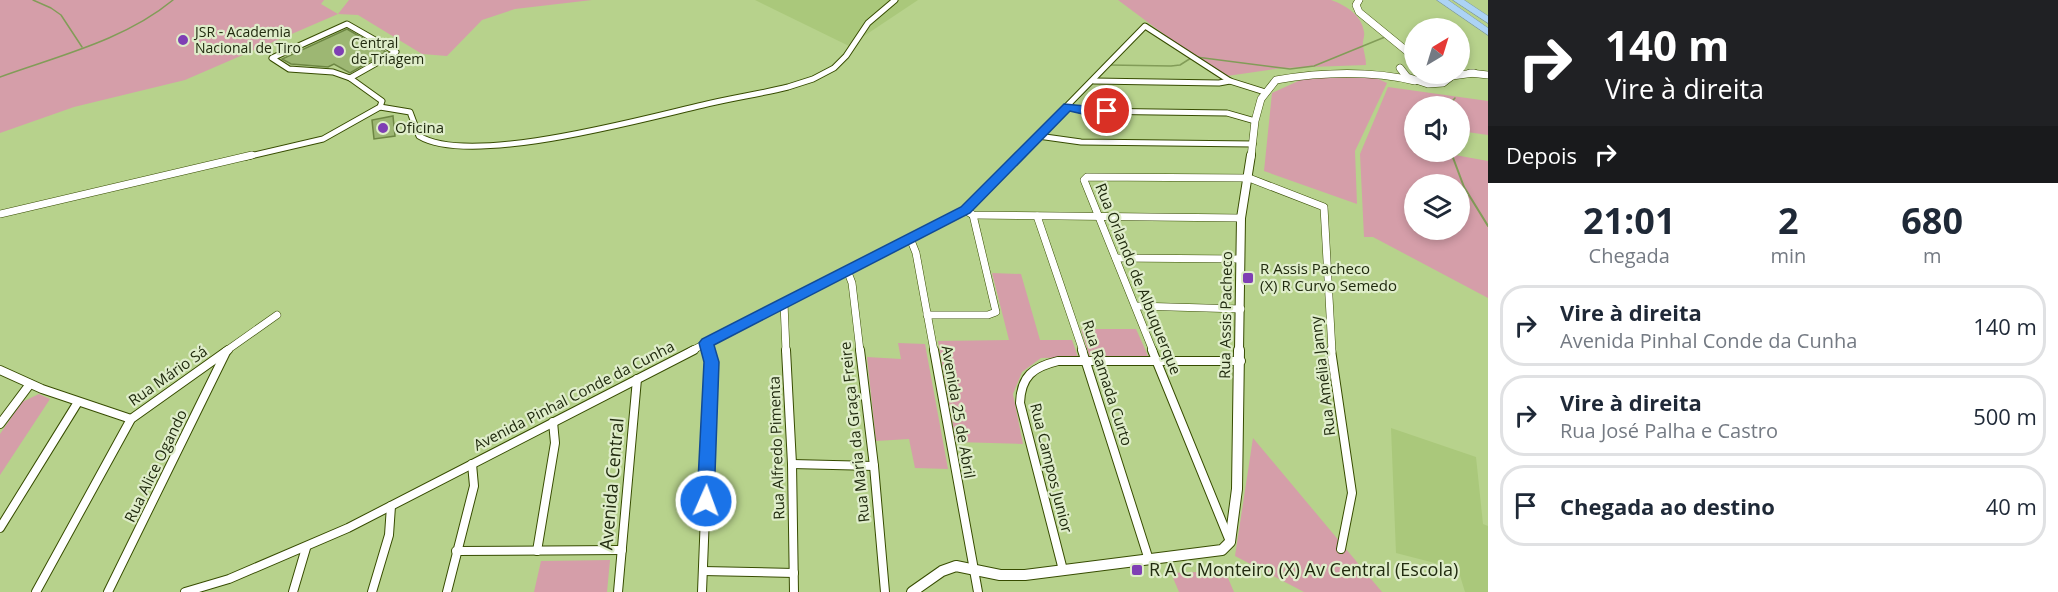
<!DOCTYPE html>
<html lang="pt">
<meta charset="utf-8">
<style>
body{margin:0;font-family:"Open Sans",sans-serif;background:#f6f6f7;color:#1f2937;height:100vh;display:flex;flex-direction:column;font-size:22px;white-space:nowrap}
*{box-sizing:border-box;margin:0}
p{font-size:20px;color:#747a83}
.icon{flex:none;width:33px;height:33px;fill:none;stroke:currentColor;stroke-width:2;stroke-linecap:round;stroke-linejoin:round}
.map{position:relative;flex:1;overflow:hidden}
.side{display:flex;flex-direction:column;background:#fff;width:570px}
.side>*{flex:none}
.guide{background:#202124;color:#fff;overflow:hidden}
.needle{width:39px;rotate:38deg}
.controls{position:absolute;left:1404px;top:18px;display:grid;gap:12px}
.controls a{display:grid;place-items:center;width:66px;height:66px;border-radius:50%;background:#fff;box-shadow:0 3px 9px #0003;font-size:30px}
.pin{position:absolute;display:grid;place-items:center;width:51px;height:51px;color:#fff;margin:-26px;border:3px solid #fff;border-radius:50%;box-shadow:0 2px 6px #0007}
.me{position:absolute;width:66px;margin:-33px;rotate:2deg;stroke-linejoin:round;filter:drop-shadow(0 0 4px #0008)}
.turn{display:flex;align-items:center;gap:21px;height:126px;padding:0 18px;font-size:27px}
.turn .icon{width:78px;height:78px;stroke-width:2.5}
.turn b{display:block;font-size:42px;line-height:51px}
.then{display:flex;align-items:center;height:57px;padding:0 18px;background:#0003;gap:12px;font-size:22px}
.eta{display:flex;justify-content:space-evenly;align-items:center;height:102px;text-align:center}
.eta b{font-size:36px;font-weight:700;line-height:42px}
ul{padding:0;list-style:none}
li{display:flex;align-items:center;gap:18px;height:81px;margin:0 12px 9px;padding:0 6px;border:3px solid #e0e1e3;border-radius:24px}
li div{flex:1}
li b{display:block;font-size:22px}
li em{font-style:normal}
main{display:flex;flex:1;min-height:0}
.map>svg:first-child{display:block}
.built{fill:#aac87b}
.green{fill:#d59ea9;fill-rule:evenodd}
.lines{fill:none;stroke-linecap:round;stroke-linejoin:round}
.stream-far1{stroke:#829c58;stroke-width:1.5}
.stream{stroke:#829c58;stroke-width:2}
.building{fill:#9db773;stroke:#6d8643;stroke-width:1.5}
.minor-far2-casing{stroke:#374c00;stroke-width:7}
.minor-far1-casing{stroke:#374c00;stroke-width:8}
.minor-casing{stroke:#374c00;stroke-width:10}
.tertiary-far2-casing{stroke:#374c00;stroke-width:8}
.tertiary-far1-casing{stroke:#374c00;stroke-width:10}
.tertiary-casing{stroke:#374c00;stroke-width:12}
.motorway-casing{stroke:#7b98a4;stroke-width:1}
.minor-far2{stroke:#fff;stroke-width:5}
.minor-far1{stroke:#fff;stroke-width:7}
.minor{stroke:#fff;stroke-width:8}
.tertiary-far2{stroke:#fff;stroke-width:7}
.tertiary-far1{stroke:#fff;stroke-width:8}
.tertiary{stroke:#fff;stroke-width:10}
.motorway{fill:#acd3f5;fill-rule:evenodd}
.route{fill:#1a73e8;stroke:#114b97;stroke-width:1.5}
.poi-dot{fill:#7f3fb4;stroke:#dfedca;stroke-width:2}
.labels{text-anchor:middle;stroke-width:4.5;stroke-linejoin:round;paint-order:stroke}
.far-poi-label{font-size:14px;fill:#212b0f;stroke:#dfedca;text-anchor:start}
.poi-label{font-size:15px;fill:#212b0f;stroke:#dfedca;text-anchor:start}
.street-label{font-size:15px;fill:#212b0f;stroke:#dfedca}
.near-street-label{font-size:18px;fill:#212b0f;stroke:#dfedca}
.near-poi-label{font-size:18px;fill:#212b0f;stroke:#dfedca;text-anchor:start}
</style>
<main>
<div class="map">
<svg width="1488" height="592" viewBox="0 0 1488 592">
<rect width="100%" height="100%" fill="#b7d28c"/>
<g class="built">
<polygon points="755,0 918,0 849,46"/>
<polygon points="1391,428 1476,457 1483,524 1488,526 1488,592 1465,592 1458,569 1396,553"/>
</g>
<g class="green">
<polygon points="0,0 324,0 321,4 338,14 349,0 592,0 515,9 482,20 447,56 422,54 358,15 338,14 185,80 74,107 0,133"/>
<path d="M1118 0H1331C1345 5 1362 15 1364 32 1365 37 1362 41 1363 46 1364 53 1366 58 1366 65L1283 68 1227 76 1177 44Z"/>
<polygon points="1307,77 1376,78 1387,83 1355,151 1357,204 1264,171 1272,93"/>
<path d="M1388 87 1488 101V135L1460 131V106H1414V152H1453L1455 155 1488 161V298L1373 237H1364L1360 154ZM1414 184H1460V230H1414Z"/>
<polygon points="992,273 1021,274 1040,340 1072,340 1078,357 1041,358 1022,372 1013,394 1023,444 956,442 938,341 1009,340"/>
<polygon points="1081,329 1136,329 1149,358 1090,358"/>
<polygon points="898,343 925,344 948,469 915,468 909,439 876,441 867,357 901,359"/>
<polygon points="39,394 50,399 0,475 0,434 22,402"/>
<polygon points="1253,438 1382,592 1304,592 1235,556"/>
<polygon points="610,560 607,592 534,592 541,561"/>
<polygon points="1225,571 1234,592 1179,592 1171,573"/>
</g>
<g class="lines">
<g class="stream-far1">
<polyline points="33,0 51,8 61,15 82,47"/>
<polyline points="1196,57 1290,69 1314,66 1385,37"/>
<polyline points="1109,65 1171,66 1180,65 1191,58"/>
<path d="M0 77C58 56 125 40 173 0"/>
<polyline points="1448,106 1455,98"/>
<polyline points="1451,152 1453,157"/>
</g>
<polyline class="stream" points="1452,155 1464,187 1488,226"/>
</g>
<g class="building">
<polygon points="347,29 386,52 350,73 334,64 328,67 291,64 282,59"/>
<polygon points="393,116 395,136 374,139 372,120"/>
</g>
<g class="lines">
<g class="minor-far2-casing">
<g id="minor-far2">
<polygon points="347,24 396,52 350,78 333,72 289,69 272,58"/>
<polyline points="1094,81 1219,83 1230,81"/>
<path d="M380 107 410 112 419 136C470 167 642 119 703 105 731 98 760 94 788 87L813 79 834 68 846 56 868 23 895 0"/>
<polyline points="1068,107 1085,111 1227,113 1255,121"/>
<polyline points="1038,136 1081,142 1253,144"/>
<polyline points="246,157 323,139 380,107 382,101 350,78"/>
<polyline points="1017,157 1145,26 1230,81 1265,92"/>
</g>
</g>
<g class="minor-far1-casing">
<g id="minor-far1">
<polyline points="965,210 973,215 1241,218"/>
<polyline points="0,214 252,155"/>
<polyline points="1037,216 1083,351"/>
<polyline points="910,238 916,253 934,351"/>
<polyline points="1116,258 1240,259"/>
<polyline points="847,270 852,283 860,351"/>
<polyline points="784,303 786,351"/>
<polyline points="1136,306 1241,309"/>
<polyline points="927,315 988,315 996,312 973,215"/>
<polyline points="707,343 709,351"/>
<polyline points="226,351 277,315"/>
<polyline points="691,351 965,210 1018,155"/>
<polyline points="1153,351 1084,180 1087,177 1249,178 1324,207 1332,351"/>
</g>
</g>
<g class="minor-casing">
<g id="minor">
<polyline points="786,350 792,464 794,592"/>
<polyline points="860,350 874,466 885,592"/>
<polyline points="934,350 978,592"/>
<polyline points="1082,350 1149,560"/>
<polyline points="1152,350 1229,539"/>
<polyline points="1331,350 1352,493 1341,549"/>
<polyline points="0,370 42,389 131,419"/>
<polyline points="0,424 30,384"/>
<polyline points="792,464 874,466"/>
<polyline points="0,528 78,402"/>
<polyline points="456,551 622,550"/>
<polyline points="537,551 555,443 553,422"/>
<path d="M1063 570 1020 403C1021 376 1033 367 1058 361H1241"/>
<polyline points="703,571 794,573"/>
<polyline points="36,592 131,419 228,350"/>
<polyline points="108,592 226,352"/>
<polyline points="185,592 229,579 348,528 694,350"/>
<polyline points="293,592 306,548"/>
<polyline points="372,592 389,535 391,506"/>
<polyline points="447,592 474,486 472,464"/>
<polyline points="618,592 637,379"/>
<polyline points="702,592 711,362 708,350"/>
</g>
</g>
<g class="tertiary-far2-casing">
<g id="tertiary-far2">
<polyline points="1359,0 1356,5 1359,12 1414,57"/>
<polyline points="1400,68 1407,77 1428,84 1443,83 1452,76 1474,73"/>
<polyline points="1470,73 1488,75"/>
<path d="M1251 157 1255 121 1261 99 1276 80C1323 72 1368 70 1415 81"/>
</g>
</g>
<g class="tertiary-far1-casing">
<polyline id="tertiary-far1" points="1239,351 1241,218 1251,155"/>
</g>
<g class="tertiary-casing">
<polyline id="tertiary" points="912,592 942,571 956,566 1000,575 1025,575 1222,550 1230,542 1237,489 1239,350"/>
</g>
<g class="motorway-casing">
<g id="motorway">
<polygon points="1437,0 1448,0 1488,28 1488,35"/>
<polygon points="1453,0 1464,0 1488,16 1488,23"/>
</g>
</g>
<use href="#minor-far2" class="minor-far2"/>
<use href="#minor-far1" class="minor-far1"/>
<use href="#minor" class="minor"/>
<use href="#tertiary-far2" class="tertiary-far2"/>
<use href="#tertiary-far1" class="tertiary-far1"/>
<use href="#tertiary" class="tertiary"/>
<use href="#motorway" class="motorway"/>
</g>
<path class="route" d="M1064 104 1107 108 1112 111C1101 119 1082 114 1070 111L970 213 714 345 719 362 714 501 712 506 706 508 700 506 697 501 704 362 699 343 702 339 961 207Z"/>
<g class="poi-dot">
<circle cx="183" cy="40" r="6"/>
<circle cx="339" cy="51" r="6"/>
<circle cx="383" cy="128" r="6"/>
<rect x="1242" y="272" width="12" height="12" rx="3"/>
<rect x="1131" y="564" width="12" height="12" rx="3"/>
</g>
<g class="labels">
<g class="far-poi-label">
<text x="195" y="37">JSR - Academia<tspan x="195" dy="16">Nacional de Tiro</tspan></text>
<text x="351" y="48">Central<tspan x="351" dy="16">de Triagem</tspan></text>
</g>
<g class="poi-label">
<text x="395" y="133">Oficina</text>
<text x="1260" y="274">R Assis Pacheco<tspan x="1260" dy="17">(X) R Curvo Semedo</tspan></text>
</g>
<g class="street-label">
<text transform="translate(1138 279) rotate(68)" y="5">Rua Orlando de Albuquerque</text>
<text transform="translate(1226 315) rotate(-89)" y="5">Rua Assis Pacheco</text>
<text transform="translate(168 376) rotate(-35)" y="5">Rua Mário Sá</text>
<text transform="translate(1323 376) rotate(-97)" y="5">Rua Amélia Janny</text>
<text transform="translate(1107 383) rotate(72)" y="5">Rua Ramada Curto</text>
<text transform="translate(574 396) rotate(-27)" y="5">Avenida Pinhal Conde da Cunha</text>
<text transform="translate(958 412) rotate(80)" y="5">Avenida 25 de Abril</text>
<text transform="translate(855 432) rotate(-96)" y="5">Rua Maria da Graça Freire</text>
<text transform="translate(777 448) rotate(-92)" y="5">Rua Alfredo Pimenta</text>
<text transform="translate(156 466) rotate(-64)" y="5">Rua Alice Ogando</text>
<text transform="translate(1051 468) rotate(76)" y="5">Rua Campos Junior</text>
</g>
<g class="near-street-label">
<text transform="translate(612 484) rotate(-85)" y="6">Avenida Central</text>
</g>
<g class="near-poi-label">
<text x="1149" y="576">R A C Monteiro (X) Av Central (Escola)</text>
</g>
</g>
</svg>
<div class="controls">
<a><svg class="needle" viewBox="-14 -14 28 28"><path d="M0-13l5 13h-10z" fill="#e53935"/><path d="M0 13l5-13h-10z" fill="#747a83"/></svg></a>
<a><svg class="icon" aria-label="sound" viewBox="0 0 24 24"><path d="M4 9h4l5-4v14l-5-4H4zM17 9q2 3 0 6"/></svg></a>
<a><svg class="icon" aria-label="layers" viewBox="0 0 24 24"><path d="M12 4l9 5-9 5-9-5zM3 14l9 5 9-5"/></svg></a>
</div>
<div class="pin" style="left:1107px;top:111px;background:#d93025"><svg class="icon" aria-label="arrive" viewBox="0 0 24 24"><path d="M6 21V4h12l-3 4 3 4H6"/></svg></div>
<svg class="me" style="left:706px;top:501px" viewBox="-20 -20 40 40"><circle r="17" fill="#1a73e8" stroke="#fff" stroke-width="3"/><path d="M0-11L8 9 0 5-8 9z" fill="#fff"/></svg>
</div>
<section class="side">
<div class="guide">
<div class="turn"><svg class="icon" aria-label="right" viewBox="0 0 24 24"><path d="M7 20v-9h11M14 6l5 5-5 5"/></svg><div><b>140 m</b>Vire à direita</div></div>
<div class="then">Depois<svg class="icon" aria-label="right" viewBox="0 0 24 24"><path d="M7 20v-9h11M14 6l5 5-5 5"/></svg></div>
</div>
<div class="eta">
<div><b>21:01</b><p>Chegada</p></div>
<div><b>2</b><p>min</p></div>
<div><b>680</b><p>m</p></div>
</div>
<ul>
<li><svg class="icon" aria-label="right" viewBox="0 0 24 24"><path d="M7 20v-9h11M14 6l5 5-5 5"/></svg><div><b>Vire à direita</b><p>Avenida Pinhal Conde da Cunha</p></div><em>140 m</em></li>
<li><svg class="icon" aria-label="right" viewBox="0 0 24 24"><path d="M7 20v-9h11M14 6l5 5-5 5"/></svg><div><b>Vire à direita</b><p>Rua José Palha e Castro</p></div><em>500 m</em></li>
<li><svg class="icon" aria-label="arrive" viewBox="0 0 24 24"><path d="M6 21V4h12l-3 4 3 4H6"/></svg><div><b>Chegada ao destino</b></div><em>40 m</em></li>
</ul>
</section>
</main>
